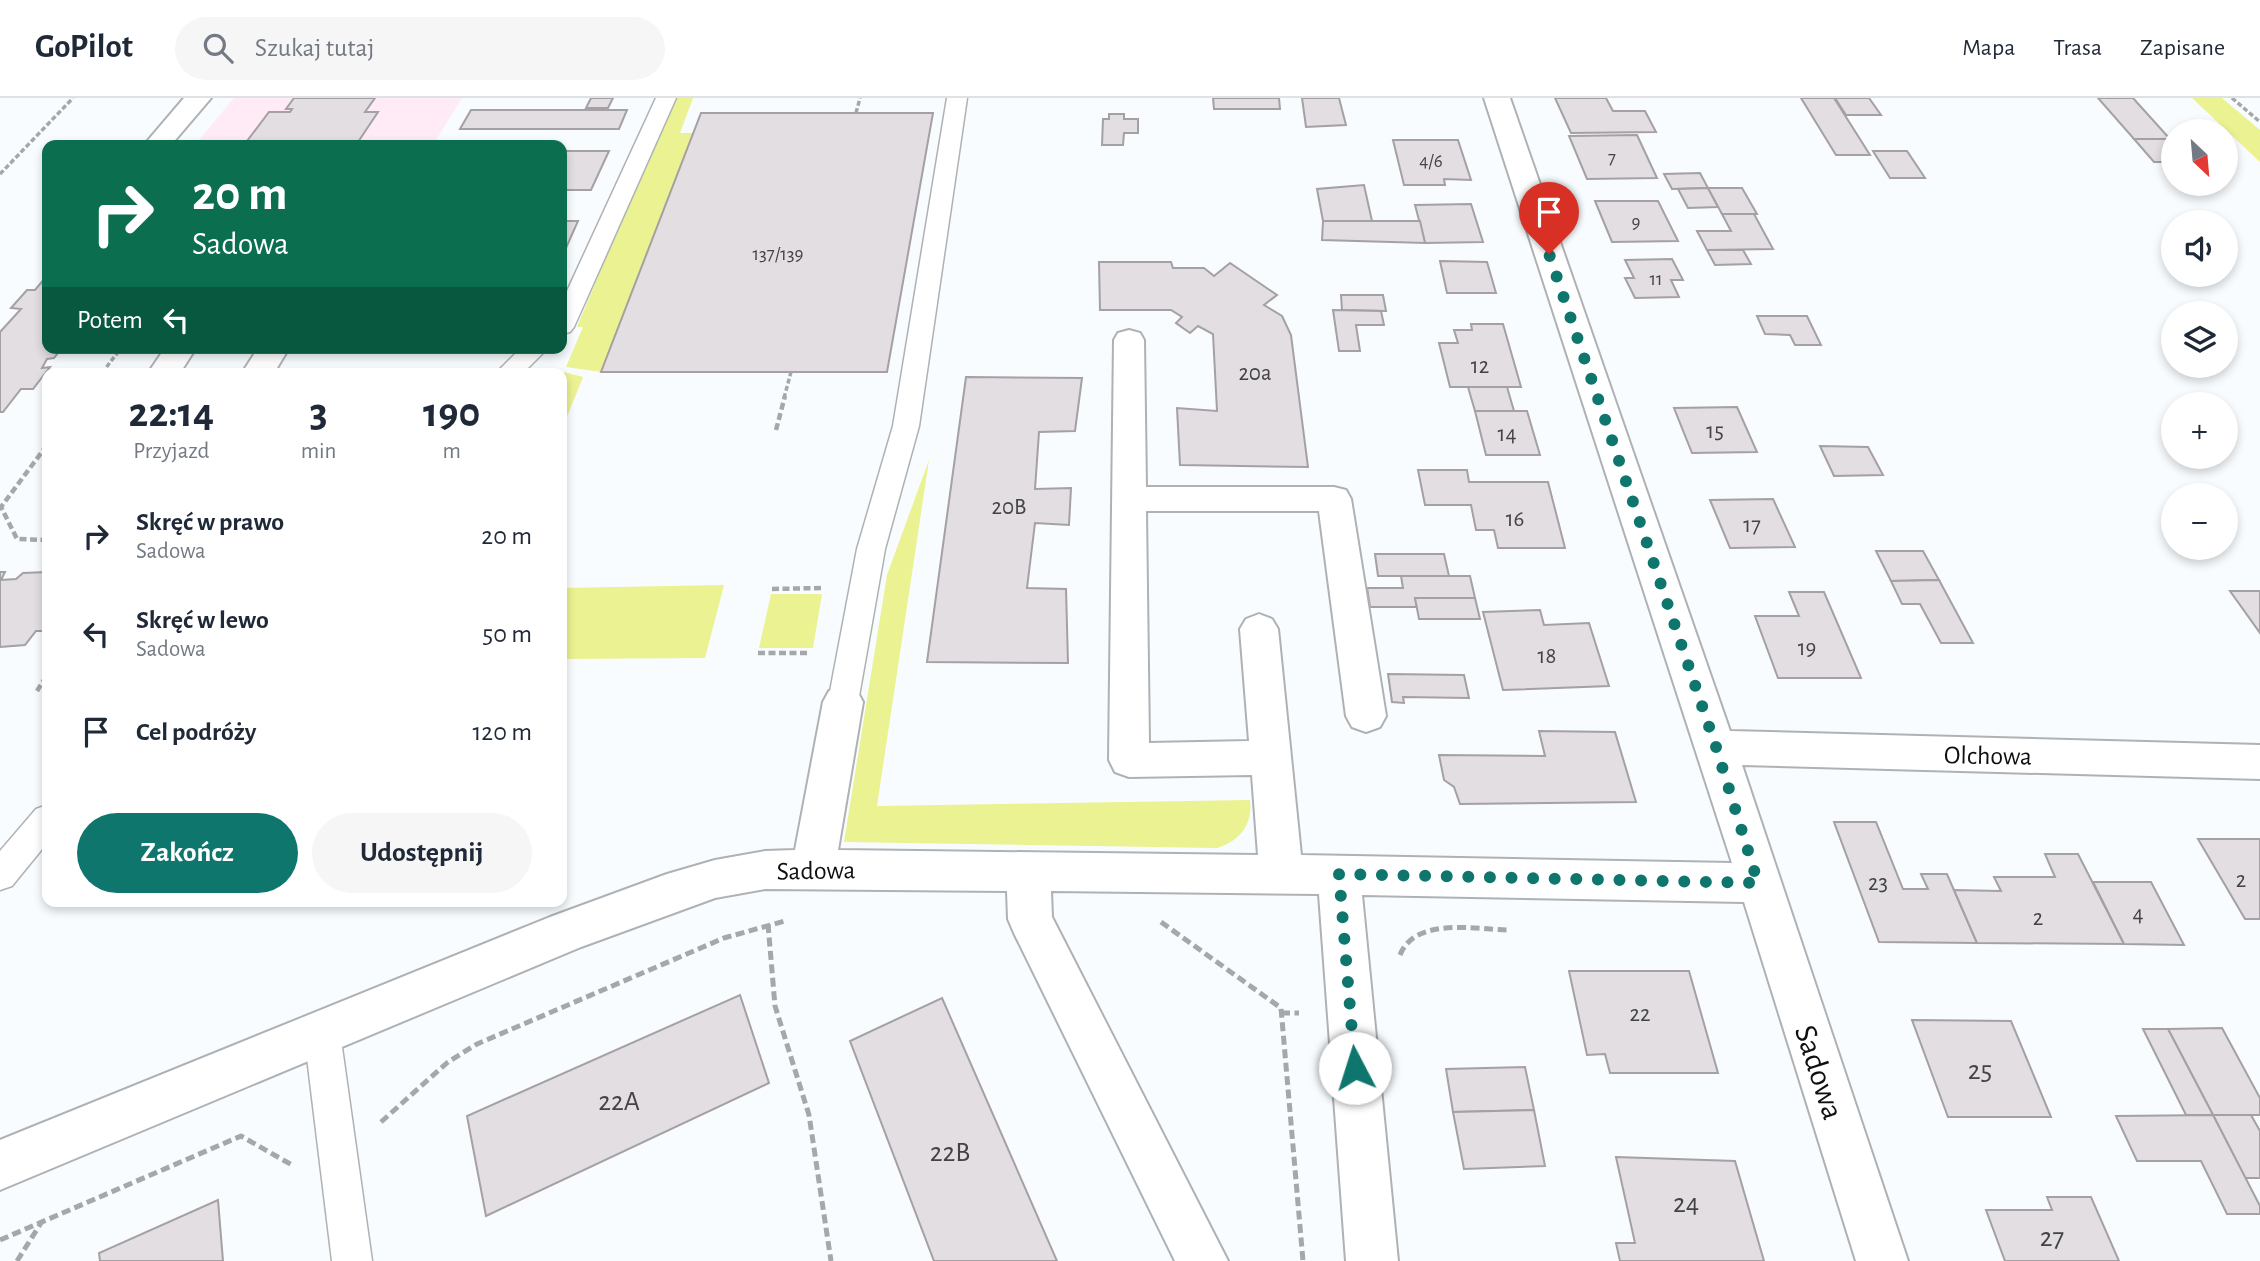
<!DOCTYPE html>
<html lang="pl">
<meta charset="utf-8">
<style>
body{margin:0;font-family:"Alegreya Sans",sans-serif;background:#f6f6f7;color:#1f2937;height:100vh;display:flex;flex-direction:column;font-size:26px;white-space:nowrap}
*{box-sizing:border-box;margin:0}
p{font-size:23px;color:#747a83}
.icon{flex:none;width:38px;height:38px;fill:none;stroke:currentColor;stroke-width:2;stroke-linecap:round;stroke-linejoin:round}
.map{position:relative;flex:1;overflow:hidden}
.sheet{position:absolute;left:42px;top:270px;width:525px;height:539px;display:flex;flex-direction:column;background:#fff;border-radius:14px;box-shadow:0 4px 10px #0003}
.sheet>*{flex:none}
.hud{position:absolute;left:42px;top:42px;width:525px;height:214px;border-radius:14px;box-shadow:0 4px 10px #0003;background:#0b6e4f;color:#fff;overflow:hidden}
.needle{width:46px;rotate:154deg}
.buttons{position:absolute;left:2161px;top:21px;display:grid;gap:14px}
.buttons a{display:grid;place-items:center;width:77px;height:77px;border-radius:50%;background:#fff;box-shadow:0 4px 10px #0003;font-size:35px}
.pin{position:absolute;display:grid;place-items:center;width:60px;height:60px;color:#fff;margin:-72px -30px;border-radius:50% 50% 50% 0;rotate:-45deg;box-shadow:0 0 7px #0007}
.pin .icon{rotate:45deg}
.me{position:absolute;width:77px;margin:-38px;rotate:355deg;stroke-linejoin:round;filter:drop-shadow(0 0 5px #0008)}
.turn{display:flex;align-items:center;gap:24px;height:147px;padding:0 35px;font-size:32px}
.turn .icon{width:91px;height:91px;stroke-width:2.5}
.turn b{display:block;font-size:49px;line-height:60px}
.then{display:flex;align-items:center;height:66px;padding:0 35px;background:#0003;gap:14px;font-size:26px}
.eta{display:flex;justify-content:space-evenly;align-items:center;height:119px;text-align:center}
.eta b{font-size:42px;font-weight:700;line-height:49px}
.cta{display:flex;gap:14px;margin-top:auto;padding:14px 35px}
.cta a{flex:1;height:80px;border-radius:42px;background:#0f766e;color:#fff;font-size:28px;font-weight:700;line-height:80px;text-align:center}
.cta a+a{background:#f6f6f7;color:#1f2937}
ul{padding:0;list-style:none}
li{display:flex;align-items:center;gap:21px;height:98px;padding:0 35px}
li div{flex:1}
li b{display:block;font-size:26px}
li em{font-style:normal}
header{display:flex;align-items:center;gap:42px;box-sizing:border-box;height:98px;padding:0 35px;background:#fff;border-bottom:2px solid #e0e1e3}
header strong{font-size:33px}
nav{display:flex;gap:38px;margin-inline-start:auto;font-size:24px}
.search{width:490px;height:63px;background:#f6f6f7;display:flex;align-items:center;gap:18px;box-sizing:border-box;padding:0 24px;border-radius:38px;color:#747a83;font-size:26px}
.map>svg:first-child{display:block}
.education{fill:#feebf5}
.green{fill:#eaf291}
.building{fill:#e2dee1;stroke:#a4a0a3;stroke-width:2}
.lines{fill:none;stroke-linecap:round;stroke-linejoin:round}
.lane-casing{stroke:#aeb2b5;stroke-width:3}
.street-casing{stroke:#aeb2b5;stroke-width:4}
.path-far2{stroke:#a5a8aa;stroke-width:3.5;stroke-dasharray:5 2.5;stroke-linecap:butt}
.path-far1{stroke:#a5a8aa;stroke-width:4.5;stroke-dasharray:7 3.5;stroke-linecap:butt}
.path{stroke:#a5a8aa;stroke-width:5;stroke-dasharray:9 4.5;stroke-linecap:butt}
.lane{fill:#fff;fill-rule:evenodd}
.street{fill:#fff;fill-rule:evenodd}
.route{stroke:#0f766e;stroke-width:12;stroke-dasharray:0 21.6}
.labels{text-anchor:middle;stroke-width:6;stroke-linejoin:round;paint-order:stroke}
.far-number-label{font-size:19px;fill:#434344}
.number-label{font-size:23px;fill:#434344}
.street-label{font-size:26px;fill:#0e0f10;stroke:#fff}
.near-number-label{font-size:28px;fill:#434344}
.near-street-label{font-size:32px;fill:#0e0f10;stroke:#fff}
</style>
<header>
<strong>GoPilot</strong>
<div class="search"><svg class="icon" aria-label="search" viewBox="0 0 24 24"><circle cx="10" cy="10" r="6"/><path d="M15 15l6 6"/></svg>Szukaj tutaj</div>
<nav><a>Mapa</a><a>Trasa</a><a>Zapisane</a></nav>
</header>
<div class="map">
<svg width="2260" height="1163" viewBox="0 0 2260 1163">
<rect width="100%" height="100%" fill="#f8fcfe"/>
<polygon class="education" points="234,0 462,0 433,47 195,47"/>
<g class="green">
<polygon points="673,0 693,0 680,35 693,35 601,274 566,269 583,229 577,229"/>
<polygon points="2192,0 2222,0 2260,32 2260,64"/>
<polygon points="564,274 583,279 562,331 562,280"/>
<path d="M929 362 877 708 1250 702C1253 726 1240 743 1217 750L844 744 887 477Z"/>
<polygon points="724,487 705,560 562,561 562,490"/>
<polygon points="771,496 822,496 813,550 759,550"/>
</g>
<g class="building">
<polygon points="294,0 375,0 365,14 378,14 356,47 244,47 269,14 290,14 292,11 286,11"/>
<polygon points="591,0 613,0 608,10 586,10"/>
<polygon points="1213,0 1279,0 1280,11 1214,11"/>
<polygon points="1302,0 1339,0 1346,27 1306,29"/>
<polygon points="1555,0 1606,0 1613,13 1645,13 1656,34 1571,35"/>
<polygon points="1801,0 1834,0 1870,57 1836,57"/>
<polygon points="1835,0 1869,0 1881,17 1846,17"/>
<polygon points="2098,0 2133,0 2170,41 2134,41"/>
<polygon points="471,12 627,12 619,31 460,31"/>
<polygon points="701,15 933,15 887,274 601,274"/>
<polygon points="1109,16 1124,16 1124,21 1138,21 1138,35 1124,35 1123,47 1102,47 1103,21 1109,21"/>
<polygon points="1637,37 1657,80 1587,81 1569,38"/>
<polygon points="2134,41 2170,41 2174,45 2174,64 2154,64"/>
<polygon points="1393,42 1458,42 1471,82 1444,81 1445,87 1404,87"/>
<polygon points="562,53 609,53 591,92 562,92"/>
<polygon points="1873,53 1907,53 1925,80 1890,80"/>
<polygon points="1700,75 1708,90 1672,91 1664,76"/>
<polygon points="1364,87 1372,123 1323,123 1317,91"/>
<polygon points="1708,90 1718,109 1688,110 1678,91"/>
<polygon points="1708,90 1742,90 1757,116 1722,116"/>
<polygon points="1595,103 1658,103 1678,143 1612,144"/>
<polygon points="1471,106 1483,144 1425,145 1415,107"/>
<polygon points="1722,116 1754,116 1773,151 1707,152 1697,133 1731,133"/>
<polygon points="562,123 578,123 562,159"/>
<polygon points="1323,123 1420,123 1425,145 1322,142"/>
<polygon points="1707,152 1743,152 1751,166 1715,167"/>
<polygon points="1672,161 1683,182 1671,182 1679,199 1635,200 1625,180 1634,180 1625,162"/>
<polygon points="1440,163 1487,164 1496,195 1447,195"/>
<polygon points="1099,164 1171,164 1173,170 1204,170 1214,178 1230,165 1277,197 1264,207 1282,218 1291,237 1308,369 1180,367 1177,310 1217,313 1213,236 1198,228 1190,235 1176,225 1182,219 1171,212 1100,212"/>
<polygon points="45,180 47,180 47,250 62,250 54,260 47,261 42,270 50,269 33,291 21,291 3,314 0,314 0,234 21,211 11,210 27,192 35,192"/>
<polygon points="1341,197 1383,197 1386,213 1342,212"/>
<polygon points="1333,212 1381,213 1384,227 1356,227 1360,253 1339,253"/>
<polygon points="1757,218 1807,218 1821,247 1795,247 1790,237 1765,236"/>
<polygon points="1471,226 1503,226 1521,289 1450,289 1439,245 1458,245 1454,232 1472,232"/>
<polygon points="966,279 1082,280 1075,333 1039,334 1035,391 1071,390 1069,427 1035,425 1027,490 1066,491 1068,565 927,564"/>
<polygon points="1468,289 1507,289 1514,313 1475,313"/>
<polygon points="1737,309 1757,354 1692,355 1674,310"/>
<polygon points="1475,313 1527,313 1540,357 1486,357"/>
<polygon points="1820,348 1868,349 1883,377 1834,378"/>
<polygon points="1418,372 1467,372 1469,384 1548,384 1565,450 1498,450 1494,432 1476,432 1471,407 1425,407"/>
<polygon points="1773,401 1795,449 1730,450 1710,402"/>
<polygon points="1876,453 1923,453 1939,482 1891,483"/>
<polygon points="1375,456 1444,456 1449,478 1378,478"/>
<polygon points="0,474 5,474 1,482 16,481 23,475 47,474 47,533 36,533 25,547 0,549"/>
<polygon points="1401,478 1470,478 1475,500 1415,500 1417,509 1370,509 1367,490 1403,490"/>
<polygon points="1939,482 1973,545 1941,545 1920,506 1902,506 1891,483"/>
<polygon points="2230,493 2260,493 2260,535"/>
<polygon points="1789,494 1824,494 1861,580 1778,580 1755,518 1799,518"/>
<polygon points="1415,500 1475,500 1480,521 1419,521"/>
<polygon points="1540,512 1544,527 1589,525 1609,588 1503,592 1483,514"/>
<polygon points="1388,576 1464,577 1469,600 1403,599 1404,605 1392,604"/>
<polygon points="1539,633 1615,634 1636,704 1460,706 1454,689 1444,682 1439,657 1545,658"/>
<polygon points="1834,724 1876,724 1903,791 1928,791 1921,776 1947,776 1977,845 1879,844"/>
<polygon points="2198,741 2260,741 2260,821 2245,821"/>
<polygon points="2045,756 2078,756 2124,846 1977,845 1954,792 2001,793 1994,779 2055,779"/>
<polygon points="2093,784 2151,784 2184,847 2124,846"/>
<polygon points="1569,873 1689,873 1718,975 1610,975 1605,956 1587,957"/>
<polygon points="740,897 769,985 486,1118 467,1018"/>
<polygon points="942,900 1057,1163 934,1163 850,943"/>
<polygon points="1912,922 2011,923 2051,1019 1948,1019"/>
<polygon points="2222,930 2260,1000 2260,1017 2213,1017 2168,931"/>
<polygon points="2143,931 2168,931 2213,1017 2186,1017"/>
<polygon points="1525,969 1534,1012 1453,1014 1446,971"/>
<polygon points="1534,1012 1545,1068 1464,1071 1453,1014"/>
<polygon points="2213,1017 2251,1017 2260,1033 2260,1080 2245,1080"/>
<polygon points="2213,1017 2260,1108 2260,1116 2227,1116 2201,1063 2137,1063 2116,1018"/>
<polygon points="1616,1059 1735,1063 1764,1163 1620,1163 1616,1145 1635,1145"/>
<polygon points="2047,1099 2091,1099 2119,1163 2005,1163 1986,1112 2052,1112"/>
<polygon points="218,1102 223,1163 100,1163 99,1155"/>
</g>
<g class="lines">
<g class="lane-casing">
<g id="lane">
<polygon points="656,0 676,0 574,229 570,234 562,236 562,204"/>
<polygon points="947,0 967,0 919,328 885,451 858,604 854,613 843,616 832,613 828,604 857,451 893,328"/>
<polygon points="521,250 548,250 523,275 496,275"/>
<polygon points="47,707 47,745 12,788 0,792 0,753 36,711"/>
<polygon points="322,917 335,923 340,935 372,1163 332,1163 304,935 309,923"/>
</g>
</g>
<g class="street-casing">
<g id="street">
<polygon points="184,0 211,0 171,47 144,47"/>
<polygon points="1484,0 1510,0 1730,633 2260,647 2260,681 1742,667 1908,1163 1856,1163 1744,804 1362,797 1398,1163 1346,1163 1319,796 1051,793 1052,819 1228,1163 1175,1163 1014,835 1008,821 1007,793 765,791 715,800 581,849 0,1092 0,1042 550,819 667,776 715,762 765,753 795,752 823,604 829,593 843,588 857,593 863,604 838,752 1258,757 1252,677 1129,679 1115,674 1109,662 1114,242 1118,235 1129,232 1140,235 1144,242 1146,389 1334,389 1346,392 1351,401 1386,618 1380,629 1366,634 1352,629 1346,618 1319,413 1146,413 1149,645 1249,643 1240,531 1246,521 1259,516 1272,521 1278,531 1301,757 1732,765"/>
<polygon points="165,250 196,250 180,275 148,275"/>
<polygon points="258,250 289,250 274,275 242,275"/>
</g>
</g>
<g class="path-far2">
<polyline points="2232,0 2260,24"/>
<polyline points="856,15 860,0"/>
<polyline points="0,76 73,0"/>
<polyline points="102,275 121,250"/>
<polyline points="784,300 791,274"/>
</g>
<g class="path-far1">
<polyline points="776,332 785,298"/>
<polyline points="47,347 1,409 17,441 47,442"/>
<polyline points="772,491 821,490"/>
<polyline points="758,555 810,555"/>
<polyline points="37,593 47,577"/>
</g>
<g class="path">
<polyline points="1161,824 1281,910 1303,1163"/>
<polyline points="768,826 775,908 809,1017 831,1163"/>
<path d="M1400 857C1415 819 1474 831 1507 832"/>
<polyline points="1281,915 1299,915"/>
<polyline points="381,1024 448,964 477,946 724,840 785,823"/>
<polyline points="0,1142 241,1038 292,1067"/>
<polyline points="17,1163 41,1125"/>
</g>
<use href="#lane" class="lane"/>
<use href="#street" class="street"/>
</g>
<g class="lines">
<polyline class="route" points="1355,970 1339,776 1758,785 1716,649 1549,156"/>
</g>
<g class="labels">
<g class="far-number-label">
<text x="1612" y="66">7</text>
<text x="1431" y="69">4/6</text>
<text x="1636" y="130">9</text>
<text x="778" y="162">137/139</text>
<text x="1656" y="187">11</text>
</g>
<g class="number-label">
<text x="1480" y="275">12</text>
<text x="1255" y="282">20a</text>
<text x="1715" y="340">15</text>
<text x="1507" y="343">14</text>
<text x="1009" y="416">20B</text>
<text x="1515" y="428">16</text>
<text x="1752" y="434">17</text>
<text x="1807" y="557">19</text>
<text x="1547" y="565">18</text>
<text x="2241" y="789">2</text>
<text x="1878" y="792">23</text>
<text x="2138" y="823">4</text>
<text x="2038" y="827">2</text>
<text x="1640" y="923">22</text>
</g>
<g class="street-label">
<text transform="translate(1988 657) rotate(1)" y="9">Olchowa</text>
<text transform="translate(816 772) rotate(-1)" y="9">Sadowa</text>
</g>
<g class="near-number-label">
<text x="1980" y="981">25</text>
<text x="619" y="1012">22A</text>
<text x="950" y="1063">22B</text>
<text x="1686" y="1114">24</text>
<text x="2052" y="1148">27</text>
</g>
<g class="near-street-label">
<text transform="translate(1820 974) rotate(72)" y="11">Sadowa</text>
</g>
</g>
</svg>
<div class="buttons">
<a><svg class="needle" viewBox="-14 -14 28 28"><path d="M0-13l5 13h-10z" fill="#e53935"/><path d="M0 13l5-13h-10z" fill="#747a83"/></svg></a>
<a><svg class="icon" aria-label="sound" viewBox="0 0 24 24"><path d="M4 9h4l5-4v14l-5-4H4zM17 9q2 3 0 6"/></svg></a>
<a><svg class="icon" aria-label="layers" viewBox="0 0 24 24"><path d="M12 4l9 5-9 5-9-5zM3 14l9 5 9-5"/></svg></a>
<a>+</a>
<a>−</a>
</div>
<div class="pin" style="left:1549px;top:156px;background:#d93025"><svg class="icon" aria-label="arrive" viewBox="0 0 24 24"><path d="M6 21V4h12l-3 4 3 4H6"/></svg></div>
<svg class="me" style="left:1355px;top:970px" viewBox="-20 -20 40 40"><circle r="19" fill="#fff"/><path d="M0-13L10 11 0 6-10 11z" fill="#0f766e"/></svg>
<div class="hud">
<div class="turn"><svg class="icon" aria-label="right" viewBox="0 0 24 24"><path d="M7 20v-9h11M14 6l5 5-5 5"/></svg><div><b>20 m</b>Sadowa</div></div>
<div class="then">Potem<svg class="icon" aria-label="left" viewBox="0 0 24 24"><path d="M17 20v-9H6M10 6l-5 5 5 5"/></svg></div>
</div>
<section class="sheet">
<div class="eta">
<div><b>22:14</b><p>Przyjazd</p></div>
<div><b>3</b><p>min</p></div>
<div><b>190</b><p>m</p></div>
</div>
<ul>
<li><svg class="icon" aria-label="right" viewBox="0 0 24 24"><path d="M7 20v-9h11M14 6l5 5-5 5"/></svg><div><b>Skręć w prawo</b><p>Sadowa</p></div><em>20 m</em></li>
<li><svg class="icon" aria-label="left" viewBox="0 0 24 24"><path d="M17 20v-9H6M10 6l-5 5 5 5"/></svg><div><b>Skręć w lewo</b><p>Sadowa</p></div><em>50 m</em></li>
<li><svg class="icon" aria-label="arrive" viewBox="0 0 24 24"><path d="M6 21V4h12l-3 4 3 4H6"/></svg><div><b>Cel podróży</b></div><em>120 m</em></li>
</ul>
<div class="cta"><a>Zakończ</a><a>Udostępnij</a></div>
</section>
</div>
